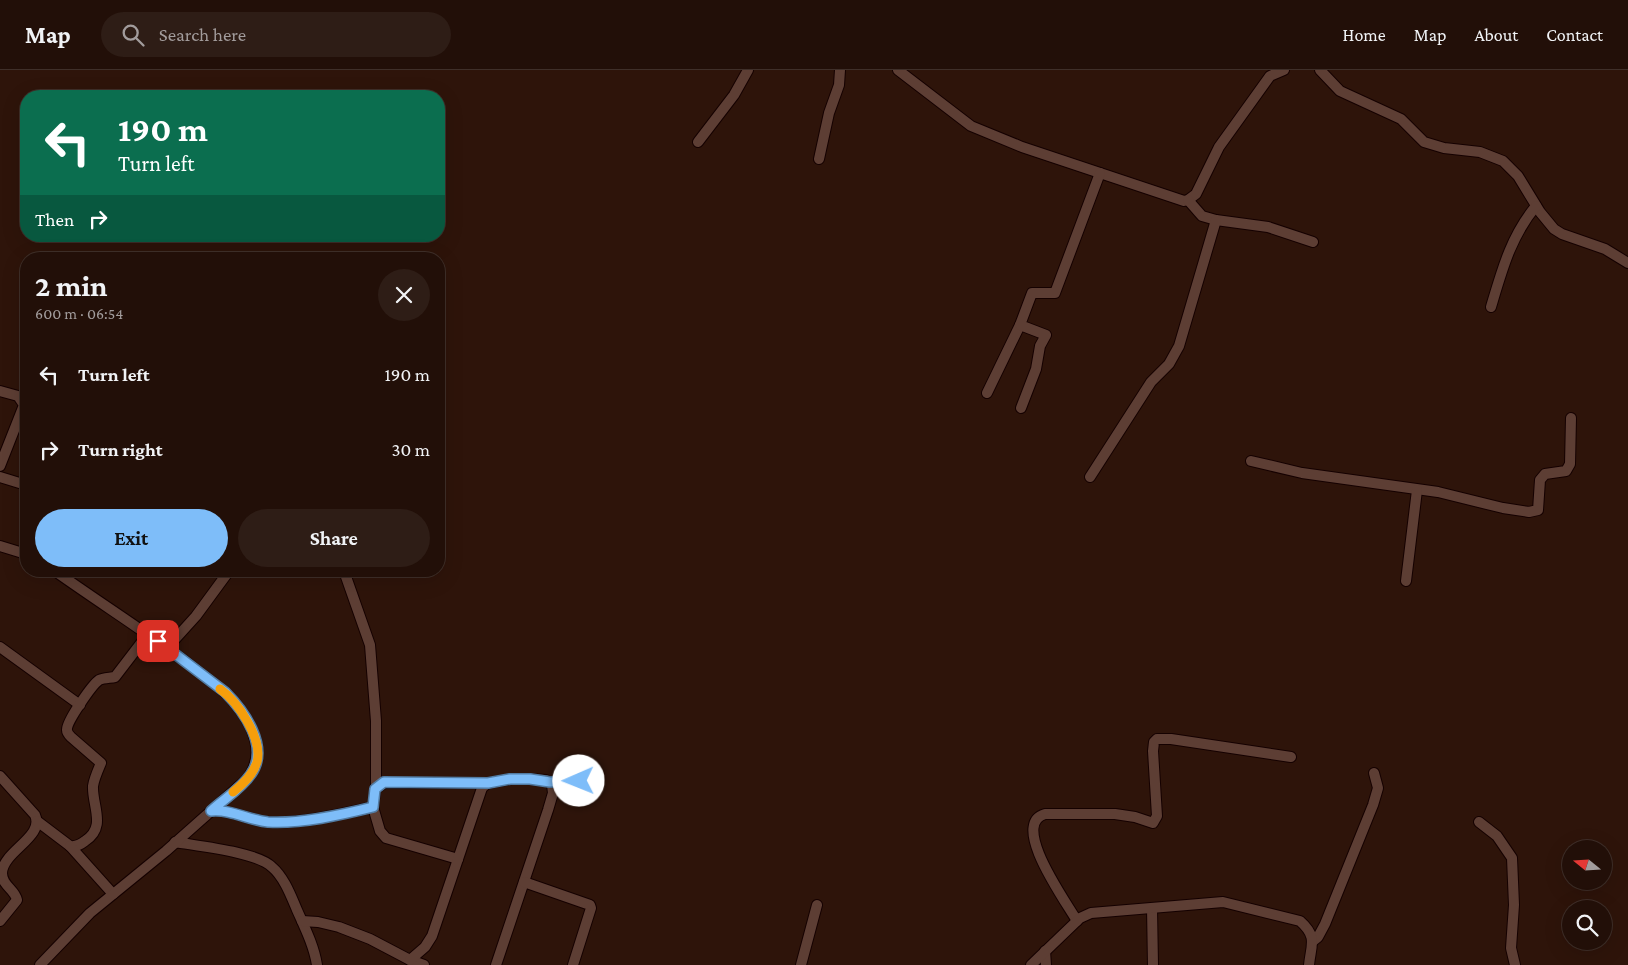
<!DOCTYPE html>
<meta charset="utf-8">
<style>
body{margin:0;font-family:"Crimson Pro",serif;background:#2e1d16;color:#f1f3f6;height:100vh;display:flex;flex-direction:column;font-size:19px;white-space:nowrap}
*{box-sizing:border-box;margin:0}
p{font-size:16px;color:#a29c9c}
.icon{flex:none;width:28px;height:28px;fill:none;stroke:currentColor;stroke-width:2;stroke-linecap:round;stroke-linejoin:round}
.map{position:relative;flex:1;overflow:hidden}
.drawer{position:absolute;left:20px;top:182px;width:425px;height:325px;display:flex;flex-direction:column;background:#220f08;border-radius:20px;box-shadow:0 5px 20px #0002,0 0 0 1px #3f2f29}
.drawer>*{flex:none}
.banner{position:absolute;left:20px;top:20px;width:425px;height:152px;border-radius:20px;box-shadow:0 5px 20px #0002,0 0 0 1px #3f2f29;background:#0b6e4f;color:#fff;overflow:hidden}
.needle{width:32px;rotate:288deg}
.tools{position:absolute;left:1562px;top:770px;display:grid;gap:10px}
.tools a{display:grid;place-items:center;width:50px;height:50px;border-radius:50%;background:#220f08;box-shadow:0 5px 20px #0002,0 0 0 1px #3f2f29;font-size:25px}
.pin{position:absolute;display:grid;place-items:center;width:42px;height:42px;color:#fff;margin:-21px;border-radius:10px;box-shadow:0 2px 8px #0006}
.me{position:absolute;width:55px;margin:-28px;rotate:269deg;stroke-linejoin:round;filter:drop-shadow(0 0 4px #0008)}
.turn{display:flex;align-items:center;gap:18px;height:105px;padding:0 15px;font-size:22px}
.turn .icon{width:65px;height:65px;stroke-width:2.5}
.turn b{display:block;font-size:35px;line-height:42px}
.then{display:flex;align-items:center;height:48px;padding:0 15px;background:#0003;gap:10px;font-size:19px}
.round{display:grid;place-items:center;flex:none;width:52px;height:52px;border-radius:26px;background:#2e1d16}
.overview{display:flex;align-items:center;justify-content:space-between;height:85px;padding:0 15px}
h1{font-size:30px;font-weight:700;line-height:38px}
.primary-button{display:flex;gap:10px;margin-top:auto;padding:10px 15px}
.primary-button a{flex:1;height:58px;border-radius:30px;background:#7ebdf9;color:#111;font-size:20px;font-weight:700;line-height:58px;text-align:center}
.primary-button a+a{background:#2e1d16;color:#f1f3f6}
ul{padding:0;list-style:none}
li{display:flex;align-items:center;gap:15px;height:75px;padding:0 15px}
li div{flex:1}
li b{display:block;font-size:19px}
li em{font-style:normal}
header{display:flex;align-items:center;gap:30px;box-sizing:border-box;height:70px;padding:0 25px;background:#220f08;border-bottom:1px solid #3f2f29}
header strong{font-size:24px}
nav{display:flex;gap:28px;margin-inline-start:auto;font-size:18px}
.search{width:350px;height:45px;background:#2e1d16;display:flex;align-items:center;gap:12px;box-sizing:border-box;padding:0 18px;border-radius:28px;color:#a29c9c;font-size:19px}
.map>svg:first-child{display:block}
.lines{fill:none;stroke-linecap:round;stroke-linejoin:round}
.minor-casing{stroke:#150100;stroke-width:12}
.minor{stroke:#5d3e34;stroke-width:10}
.route-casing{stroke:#527ba2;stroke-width:12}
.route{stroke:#7ebdf9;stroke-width:9}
.slow{stroke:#f59e0b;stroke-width:9}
</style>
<header>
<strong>Map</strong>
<div class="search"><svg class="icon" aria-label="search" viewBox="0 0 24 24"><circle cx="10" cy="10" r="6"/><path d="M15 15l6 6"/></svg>Search here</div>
<nav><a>Home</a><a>Map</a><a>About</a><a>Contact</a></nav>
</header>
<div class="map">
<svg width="1628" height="895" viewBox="0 0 1628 895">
<rect width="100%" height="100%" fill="#2e140a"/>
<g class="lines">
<g class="minor-casing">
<g id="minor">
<polyline points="898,0 971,56 1022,77 1184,131 1188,130 1196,124 1219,77 1270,6 1284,0"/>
<polyline points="1320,0 1340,21 1401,49 1424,72 1444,78 1480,82 1503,91 1518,106 1540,142 1554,159 1562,164 1605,179 1628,193"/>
<polyline points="698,72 734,25 748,0"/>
<polyline points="819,89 829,43 839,15 840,0"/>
<polyline points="1188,130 1202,146 1216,150 1268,157 1313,172"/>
<path d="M1491 237C1502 200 1511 166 1536 136"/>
<polyline points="0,321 18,326 24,335 0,396"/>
<polyline points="987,323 1020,255"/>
<polyline points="1021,338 1036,299 1040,276 1046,265 1020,255 1032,223 1055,223 1100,103"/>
<polyline points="1251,391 1302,403 1438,422 1503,438 1529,442 1538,440 1540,410 1545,404 1566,401 1570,394 1571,348"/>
<polyline points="0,407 26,415"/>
<polyline points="1090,407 1151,312 1169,294 1179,276 1216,150"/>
<polyline points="0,476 26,484"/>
<polyline points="344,501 370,575 376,651 376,715 373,737 380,761 386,768 458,789"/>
<polyline points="1406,511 1417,420"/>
<polyline points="0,577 80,635"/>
<polyline points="167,578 196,546 229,501"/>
<path d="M0 706 35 745C45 767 3 781 2 803 2 816 15 819 17 830L0 851"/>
<polyline points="550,712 579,711"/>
<polyline points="375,719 384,713 488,713 511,709 530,709 546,710 552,715 553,723 548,740 496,895"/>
<path d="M211 741C231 739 248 750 268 752 300 754 341 744 373 737"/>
<path d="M37 751 70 776C76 777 80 775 85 771 107 757 92 736 93 716 94 709 98 700 101 693L71 667C69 665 67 663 67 660 66 652 92 615 99 610 103 608 110 608 115 607L148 564"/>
<polyline points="1479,752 1497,766 1512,788 1514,835 1511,878 1515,895"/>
<path d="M175 772C198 776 257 782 272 797 284 807 291 826 297 840 305 858 314 876 317 895"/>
<polyline points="70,776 113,824"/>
<polyline points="524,812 590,835 591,838 573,895"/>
<polyline points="1152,838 1153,895"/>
<polyline points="302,851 318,852 339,857 370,869 410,890 424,895"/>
<path d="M1077 851C1067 833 1009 754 1045 744H1115L1135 747 1153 753 1157 746 1153 681 1154 672 1157 669H1171L1291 687"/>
<polyline points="1313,871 1318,867 1325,854 1373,735 1378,718 1374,703"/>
<polyline points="1045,881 1046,895"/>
<polyline points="410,890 425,877 432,866 482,718 488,713"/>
<path d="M40 895 90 843 166 781 246 710C267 685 253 654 234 632 222 617 204 607 190 595 146 562 100 533 55 501"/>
<polyline points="801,895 817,835"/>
<path d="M1031 895 1080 848 1091 843 1223 832 1300 851C1318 867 1311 875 1309 895"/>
</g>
</g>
<use href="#minor" class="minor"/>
</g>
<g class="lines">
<g class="route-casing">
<path id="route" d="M158 571 225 622C244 641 270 677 251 704 241 719 224 729 211 741 231 739 248 750 268 752 301 754 341 745 373 737L375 719 384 712 488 713 510 709H530L550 712 579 711"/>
</g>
<use href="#route" class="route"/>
<path class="slow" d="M220 619C238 632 263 669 257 692 253 705 243 714 233 722"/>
</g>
</svg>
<div class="tools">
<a><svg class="needle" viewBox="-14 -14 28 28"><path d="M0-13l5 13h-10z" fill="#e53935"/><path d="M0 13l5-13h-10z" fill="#a29c9c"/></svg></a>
<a><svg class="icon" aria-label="search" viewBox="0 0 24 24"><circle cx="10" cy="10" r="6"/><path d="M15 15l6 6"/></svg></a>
</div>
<div class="pin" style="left:158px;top:571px;background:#d93025"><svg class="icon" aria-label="arrive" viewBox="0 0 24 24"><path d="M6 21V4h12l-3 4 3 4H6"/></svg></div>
<svg class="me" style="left:579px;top:711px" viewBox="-20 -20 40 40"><circle r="19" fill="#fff"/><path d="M0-13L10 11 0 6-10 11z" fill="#7ebdf9"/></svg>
<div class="banner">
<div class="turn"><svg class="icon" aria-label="left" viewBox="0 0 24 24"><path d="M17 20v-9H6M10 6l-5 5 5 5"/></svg><div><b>190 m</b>Turn left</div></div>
<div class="then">Then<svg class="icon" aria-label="right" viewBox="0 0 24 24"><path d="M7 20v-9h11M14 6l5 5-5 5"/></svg></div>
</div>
<section class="drawer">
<div class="overview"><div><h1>2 min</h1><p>600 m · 06:54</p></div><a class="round"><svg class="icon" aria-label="close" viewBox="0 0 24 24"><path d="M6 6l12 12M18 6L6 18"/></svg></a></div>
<ul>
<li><svg class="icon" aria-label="left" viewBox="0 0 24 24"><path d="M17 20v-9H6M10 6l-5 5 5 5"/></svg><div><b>Turn left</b></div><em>190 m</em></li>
<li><svg class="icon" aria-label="right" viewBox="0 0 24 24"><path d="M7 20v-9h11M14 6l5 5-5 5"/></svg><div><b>Turn right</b></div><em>30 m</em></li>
</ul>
<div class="primary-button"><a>Exit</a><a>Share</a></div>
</section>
</div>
